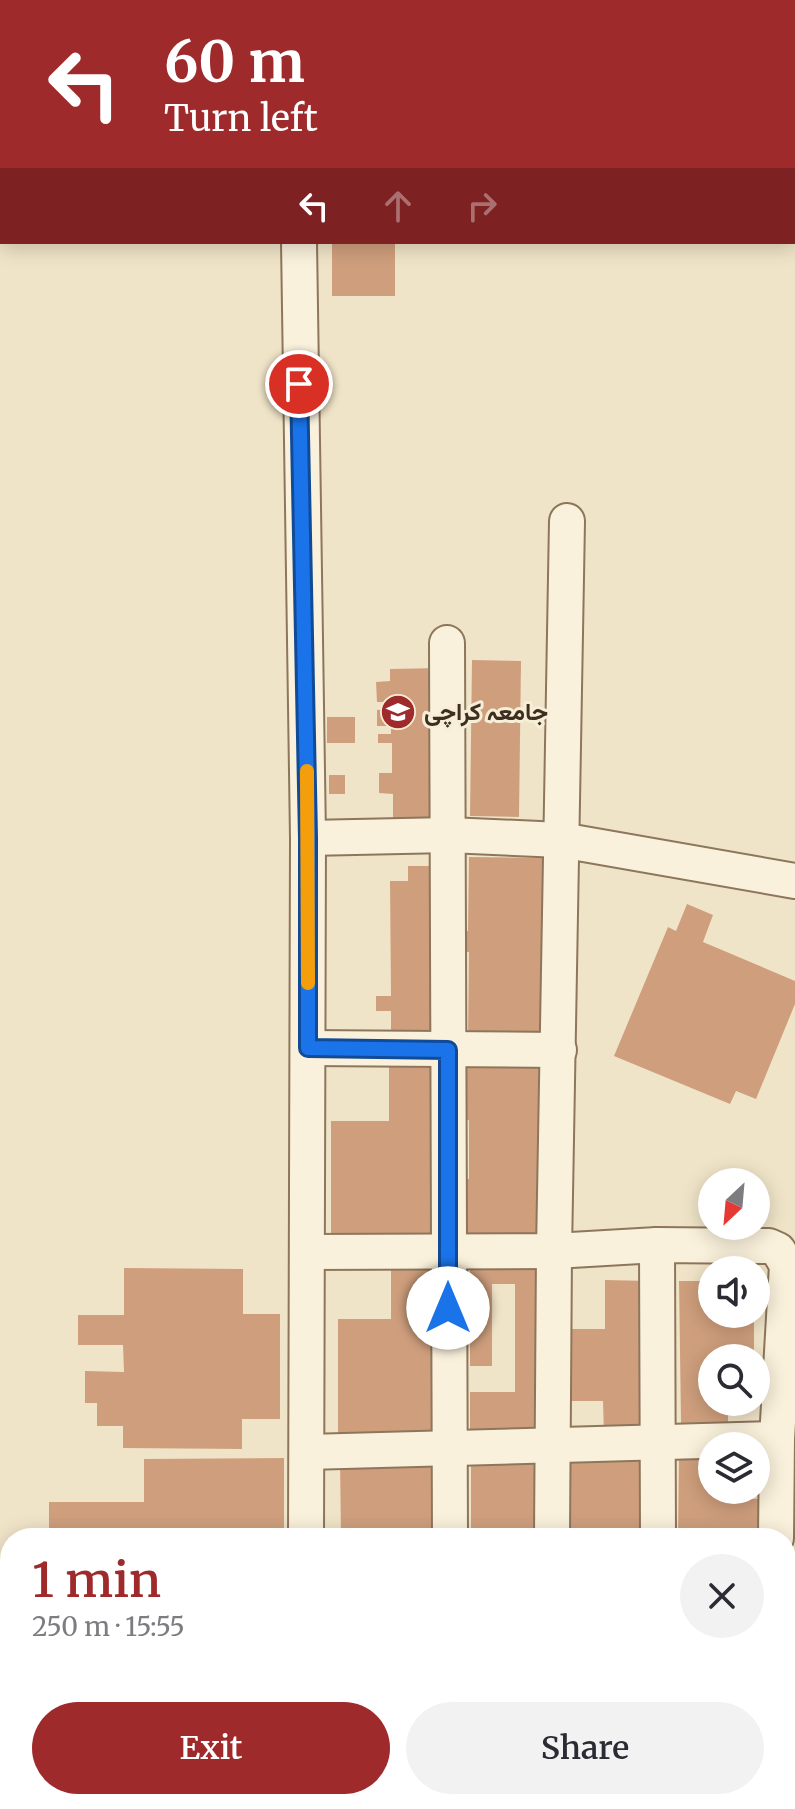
<!DOCTYPE html>
<meta charset="utf-8">
<style>
body{margin:0;font-family:Merriweather,Vazirmatn,serif;background:#f2f2f3;color:#2b2b33;height:100vh;display:flex;flex-direction:column;font-size:30px;white-space:nowrap}
*{box-sizing:border-box;margin:0}
p{font-size:26px;color:#7c7c81}
.icon{flex:none;width:44px;height:44px;fill:none;stroke:currentColor;stroke-width:2;stroke-linecap:round;stroke-linejoin:round}
.map{position:relative;flex:1;overflow:hidden}
.sheet{position:absolute;left:0px;top:1528px;width:796px;height:282px;display:flex;flex-direction:column;background:#fff;border-radius:32px 32px 0 0;box-shadow:0 4px 20px #0003}
.sheet>*{flex:none}
.hud{position:absolute;left:0px;top:0px;width:796px;height:244px;box-shadow:0 4px 20px #0003;background:#9e2a2b;color:#fff;overflow:hidden}
.needle{width:52px;rotate:206deg}
.controls{position:absolute;left:698px;top:1168px;display:grid;gap:16px}
.controls a{display:grid;place-items:center;width:72px;height:72px;border-radius:50%;background:#fff;box-shadow:0 4px 20px #0003;font-size:40px}
.pin{position:absolute;display:grid;place-items:center;width:68px;height:68px;color:#fff;margin:-34px;border:4px solid #fff;border-radius:50%;box-shadow:0 2px 8px #0007}
.me{position:absolute;width:88px;margin:-44px;rotate:0deg;stroke-linejoin:round;filter:drop-shadow(0 0 6px #0008)}
.turn{display:flex;align-items:center;gap:28px;height:168px;padding:0 32px;font-size:36px}
.turn .icon{width:104px;height:104px;stroke-width:2.5}
.turn b{display:block;font-size:56px;line-height:68px}
.lanes{display:flex;align-items:center;height:76px;padding:0 32px;background:#0003;justify-content:center;gap:40px;direction:ltr}
.lanes .off{opacity:.35}
.round{display:grid;place-items:center;flex:none;width:84px;height:84px;border-radius:42px;background:#f2f2f3}
.overview{display:flex;align-items:center;justify-content:space-between;height:136px;padding:0 32px}
h1{font-size:48px;font-weight:600;line-height:60px;color:#9e2a2b}
.button{display:flex;gap:16px;margin-top:auto;padding:16px 32px}
.button a{flex:1;height:92px;border-radius:48px;background:#9e2a2b;color:#fff;font-size:32px;font-weight:600;line-height:92px;text-align:center}
.button a+a{background:#f2f2f3;color:#2b2b33}
.map>svg:first-child{display:block}
.building{fill:#cf9f7d}
.lines{fill:none;stroke-linecap:round;stroke-linejoin:round}
.minor-casing{stroke:#8d765c;stroke-width:38}
.minor{stroke:#faf1dc;stroke-width:34}
.route-casing{stroke:#114b97;stroke-width:20}
.route{stroke:#1a73e8;stroke-width:14}
.slow{stroke:#f59e0b;stroke-width:14}
.labels{text-anchor:middle;stroke-width:6;stroke-linejoin:round;paint-order:stroke}
.poi-label{font-size:24px;font-weight:bold;fill:#3d2e20;stroke:#f7eed8;text-anchor:start}
</style>
<div class="map">
<svg width="795" height="1809" viewBox="0 0 795 1809">
<rect width="100%" height="100%" fill="#f0e4c8"/>
<g class="building">
<rect x="332" y="242" width="63" height="54"/>
<polygon points="472,660 521,661 519,817 470,816"/>
<polygon points="441,668 444,822 393,823 393,794 379,793 379,773 392,773 392,743 378,743 378,734 391,734 391,726 377,726 377,710 391,709 391,702 377,702 376,682 390,681 390,669"/>
<rect x="327" y="717" width="28" height="26"/>
<rect x="329" y="775" width="16" height="19"/>
<polygon points="469,857 554,858 553,1042 468,1041 469,952 455,952 455,931 468,931"/>
<polygon points="408,866 444,866 445,1047 391,1046 391,1011 376,1011 376,996 391,996 390,881 408,881"/>
<polygon points="687,904 713,915 703,942 795,981 795,1004 756,1099 736,1091 730,1104 614,1056 668,927 676,931"/>
<polygon points="451,1056 552,1056 551,1245 469,1244 469,1233 458,1233 458,1179 469,1179 469,1120 451,1120"/>
<polygon points="389,1064 439,1064 439,1244 331,1244 331,1121 389,1121"/>
<polygon points="470,1259 543,1259 544,1437 470,1437 470,1392 515,1392 515,1284 492,1284 492,1366 470,1366"/>
<polygon points="124,1268 243,1269 243,1314 280,1314 280,1419 242,1419 242,1449 123,1448 123,1426 97,1426 97,1403 85,1403 85,1371 124,1372 123,1345 78,1345 78,1315 124,1315"/>
<polygon points="391,1270 438,1270 438,1438 338,1438 338,1319 391,1319"/>
<polygon points="605,1280 650,1281 649,1434 604,1434 603,1401 565,1401 566,1329 605,1329"/>
<polygon points="679,1281 712,1281 712,1314 754,1314 754,1358 712,1358 712,1402 728,1402 728,1422 681,1423"/>
<polygon points="471,1455 542,1456 541,1538 471,1538"/>
<polygon points="569,1455 648,1455 648,1538 570,1538"/>
<polygon points="679,1455 712,1456 712,1490 728,1490 727,1498 767,1499 767,1538 678,1538"/>
<polygon points="441,1457 442,1538 341,1538 340,1458"/>
<polygon points="284,1458 284,1538 49,1538 49,1502 144,1502 144,1459"/>
<polygon points="0,1715 10,1715 10,1800 17,1800 17,1809 0,1809"/>
<rect x="43" y="1800" width="76" height="9"/>
<rect x="146" y="1800" width="96" height="9"/>
<rect x="333" y="1800" width="105" height="9"/>
<rect x="495" y="1800" width="98" height="9"/>
</g>
<g class="lines">
<g class="minor-casing">
<g id="minor">
<polyline points="299,2 299,0"/>
<polyline points="299,242 308,838 306,1538"/>
<polyline points="447,643 450,1538"/>
<polyline points="308,838 449,835 561,840 795,881"/>
<polyline points="308,1048 559,1050"/>
<polyline points="657,1245 658,1538"/>
<polyline points="307,1252 554,1251 657,1245 769,1246 778,1250 787,1265 777,1439 776,1538"/>
<polyline points="307,1452 777,1439"/>
<polyline points="552,1538 554,1251 567,521"/>
<polyline points="786,1664 795,1663"/>
<polyline points="0,1683 10,1683"/>
<polyline points="306,1800 306,1809"/>
<polyline points="458,1800 459,1809"/>
<polyline points="28,1809 28,1800"/>
<polyline points="130,1809 130,1800"/>
</g>
</g>
<use href="#minor" class="minor"/>
</g>
<g class="lines">
<g class="route-casing">
<polyline id="route" points="299,384 308,838 308,1048 448,1050 448,1308"/>
</g>
<use href="#route" class="route"/>
<polyline class="slow" points="307,771 308,983"/>
</g>
<defs>
<g id="university-disc" transform="scale(1.8)"><circle r="9.5" fill="#9e2a2b" stroke="#f7eed8"/><path d="M0-5L7-2L0 1L-7-2ZM-4 1L0 2.5L4 1V4Q0 6-4 4Z" fill="#fff"/></g>
</defs>
<g fill-rule="evenodd">
<use href="#university-disc" x="398" y="712"/>
</g>
<g class="labels">
<g class="poi-label">
<text x="424" y="720">جامعہ کراچی</text>
</g>
</g>
</svg>
<div class="controls">
<a><svg class="needle" viewBox="-14 -14 28 28"><path d="M0-13l5 13h-10z" fill="#e53935"/><path d="M0 13l5-13h-10z" fill="#7c7c81"/></svg></a>
<a><svg class="icon" aria-label="sound" viewBox="0 0 24 24"><path d="M4 9h4l5-4v14l-5-4H4zM17 9q2 3 0 6"/></svg></a>
<a><svg class="icon" aria-label="search" viewBox="0 0 24 24"><circle cx="10" cy="10" r="6"/><path d="M15 15l6 6"/></svg></a>
<a><svg class="icon" aria-label="layers" viewBox="0 0 24 24"><path d="M12 4l9 5-9 5-9-5zM3 14l9 5 9-5"/></svg></a>
</div>
<div class="pin" style="left:299px;top:384px;background:#d93025"><svg class="icon" aria-label="arrive" viewBox="0 0 24 24"><path d="M6 21V4h12l-3 4 3 4H6"/></svg></div>
<svg class="me" style="left:448px;top:1308px" viewBox="-20 -20 40 40"><circle r="19" fill="#fff"/><path d="M0-13L10 11 0 6-10 11z" fill="#1a73e8"/></svg>
<div class="hud">
<div class="turn"><svg class="icon" aria-label="left" viewBox="0 0 24 24"><path d="M17 20v-9H6M10 6l-5 5 5 5"/></svg><div><b>60 m</b>Turn left</div></div>
<div class="lanes"><svg class="icon" aria-label="left" viewBox="0 0 24 24"><path d="M17 20v-9H6M10 6l-5 5 5 5"/></svg><svg class="icon off" aria-label="ahead" viewBox="0 0 24 24"><path d="M12 20V5M6 11l6-6 6 6"/></svg><svg class="icon off" aria-label="right" viewBox="0 0 24 24"><path d="M7 20v-9h11M14 6l5 5-5 5"/></svg></div>
</div>
<section class="sheet">
<div class="overview"><div><h1>1 min</h1><p>250 m · 15:55</p></div><a class="round"><svg class="icon" aria-label="close" viewBox="0 0 24 24"><path d="M6 6l12 12M18 6L6 18"/></svg></a></div>
<div class="button"><a>Exit</a><a>Share</a></div>
</section>
</div>
